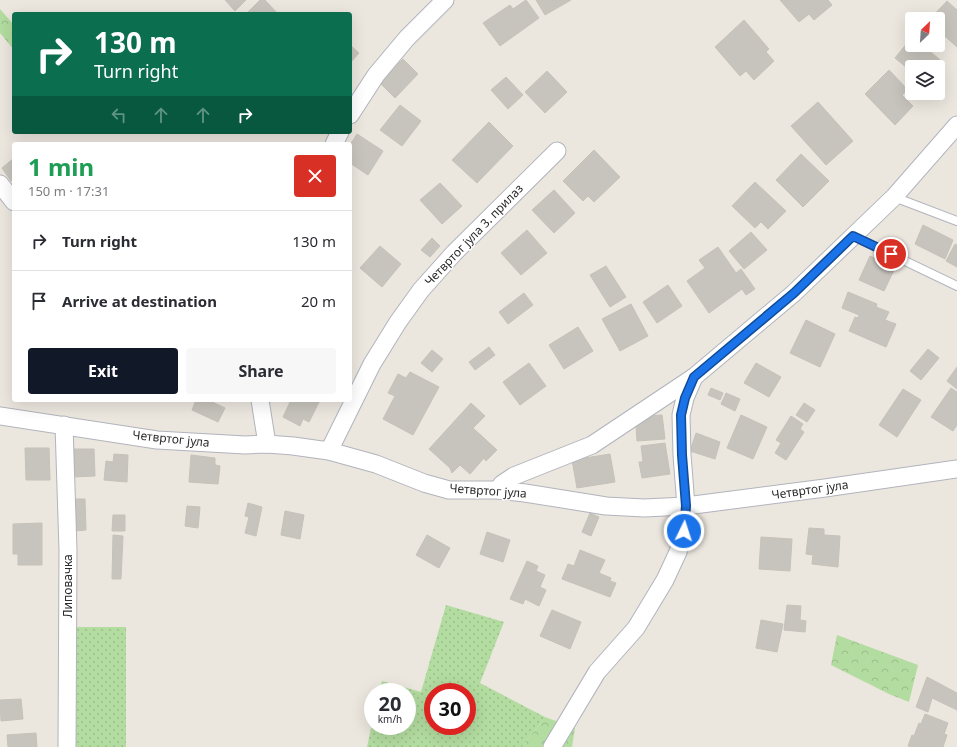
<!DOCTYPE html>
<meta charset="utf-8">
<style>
body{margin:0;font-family:"Noto Sans",sans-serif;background:#f7f7f7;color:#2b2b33;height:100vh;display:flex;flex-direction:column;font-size:15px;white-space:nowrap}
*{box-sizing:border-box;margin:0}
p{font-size:13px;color:#7c7c81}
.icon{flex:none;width:22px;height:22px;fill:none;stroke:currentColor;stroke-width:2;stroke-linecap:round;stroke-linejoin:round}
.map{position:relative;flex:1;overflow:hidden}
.drawer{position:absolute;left:12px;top:142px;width:340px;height:260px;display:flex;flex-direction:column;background:#fff;border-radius:4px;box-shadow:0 4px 16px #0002}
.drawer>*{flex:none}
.top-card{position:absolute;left:12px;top:12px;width:340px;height:122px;border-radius:4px;box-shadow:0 4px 16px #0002;background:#0b6e4f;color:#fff;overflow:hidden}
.needle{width:26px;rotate:25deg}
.controls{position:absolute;left:905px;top:12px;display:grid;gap:8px}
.controls a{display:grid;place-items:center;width:40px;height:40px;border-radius:4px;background:#fff;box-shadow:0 4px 16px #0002;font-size:20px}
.speed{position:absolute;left:364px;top:683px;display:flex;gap:8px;font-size:20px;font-weight:700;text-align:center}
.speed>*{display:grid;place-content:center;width:52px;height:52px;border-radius:50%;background:#fff;box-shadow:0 4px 16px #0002;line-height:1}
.speed small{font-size:10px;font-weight:400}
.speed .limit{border:6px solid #d22;background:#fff;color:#111}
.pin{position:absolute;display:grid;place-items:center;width:34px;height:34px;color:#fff;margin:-17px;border:2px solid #fff;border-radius:50%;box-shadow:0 1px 4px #0007}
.me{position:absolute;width:44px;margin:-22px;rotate:4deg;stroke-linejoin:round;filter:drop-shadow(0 0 3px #0008)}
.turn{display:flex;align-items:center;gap:14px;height:84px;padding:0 16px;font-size:18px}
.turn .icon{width:52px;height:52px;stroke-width:2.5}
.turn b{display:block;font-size:28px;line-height:34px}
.lanes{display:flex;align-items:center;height:38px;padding:0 16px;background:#0003;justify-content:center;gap:20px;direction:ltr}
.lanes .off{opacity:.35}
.round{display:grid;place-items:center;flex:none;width:42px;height:42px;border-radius:4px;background:#f7f7f7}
.overview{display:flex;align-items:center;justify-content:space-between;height:68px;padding:0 16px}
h1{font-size:24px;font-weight:700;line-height:30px;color:#1e9e55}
.cta{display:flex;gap:8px;margin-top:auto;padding:8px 16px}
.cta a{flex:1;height:46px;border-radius:4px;background:#111827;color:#fff;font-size:16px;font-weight:700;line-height:46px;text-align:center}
.cta a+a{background:#f7f7f7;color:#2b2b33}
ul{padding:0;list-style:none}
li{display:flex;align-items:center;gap:12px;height:60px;padding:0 16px;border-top:1px solid #e1e1e2}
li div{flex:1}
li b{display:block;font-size:15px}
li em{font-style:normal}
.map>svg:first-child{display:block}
.grass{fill:url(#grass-dots);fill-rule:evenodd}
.forest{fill:url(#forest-crowns)}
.building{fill:#c7c4bd;stroke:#c6c2b8}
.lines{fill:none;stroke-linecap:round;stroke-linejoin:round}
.lane-casing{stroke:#b2b4bd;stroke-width:10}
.street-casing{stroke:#b2b4bd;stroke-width:19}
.lane{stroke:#fff;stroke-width:8}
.street{stroke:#fff;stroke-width:17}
.route-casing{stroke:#114b97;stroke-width:10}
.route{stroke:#1a73e8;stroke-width:7}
.labels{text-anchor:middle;stroke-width:3;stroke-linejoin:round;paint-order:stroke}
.street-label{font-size:12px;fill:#2b2b2b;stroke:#fff}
</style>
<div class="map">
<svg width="957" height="747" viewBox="0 0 957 747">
<defs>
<pattern id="grass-dots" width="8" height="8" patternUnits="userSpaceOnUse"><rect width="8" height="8" fill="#b3dca0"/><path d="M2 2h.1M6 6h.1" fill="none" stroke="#9abd8a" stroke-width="1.8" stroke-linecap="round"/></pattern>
<pattern id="forest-crowns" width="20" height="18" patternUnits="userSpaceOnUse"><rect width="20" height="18" fill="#b3dca0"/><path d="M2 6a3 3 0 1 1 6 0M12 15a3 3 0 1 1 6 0" fill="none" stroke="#9abd8a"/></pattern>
</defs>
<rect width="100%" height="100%" fill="#ebe6de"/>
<g class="grass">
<path d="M446 605 504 622 480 683 545 717 522 747H367L373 719V726H407V692H379L382 681 421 692ZM433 692H467V726H433Z"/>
<polygon points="74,627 126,627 126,747 72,747"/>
</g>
<g class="forest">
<polygon points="0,9 14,25 14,50 0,33"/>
<polygon points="837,635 918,665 909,702 889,694 831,665"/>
<polygon points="545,717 575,728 572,747 522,747"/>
</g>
<g class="building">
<polygon points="225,0 246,0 235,11"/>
<polygon points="260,0 265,0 278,14 246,14"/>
<polygon points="526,0 539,18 500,46 483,23 510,5 513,9"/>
<polygon points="536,0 571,0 545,15"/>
<polygon points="780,0 828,0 832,5 814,20 809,14 799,22"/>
<polygon points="947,1 957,10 957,47 938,30 938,19 930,19"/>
<polygon points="744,20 769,49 766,52 774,61 754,80 746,71 740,76 715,47"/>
<polygon points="912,37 912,45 922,45 944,63 938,71 938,67 912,67 912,72 895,58"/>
<polygon points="350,45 359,53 350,63"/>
<polygon points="403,59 418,74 395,98 380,83"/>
<polygon points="889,70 908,90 902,95 913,106 895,125 865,94"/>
<polygon points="547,71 567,92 545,113 525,92"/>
<polygon points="506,77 523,95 508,109 491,90"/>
<polygon points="818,102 853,141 826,165 791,126"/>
<polygon points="400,105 421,121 402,146 380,130"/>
<polygon points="489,122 513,146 477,183 452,160"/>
<polygon points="357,134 383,151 368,175 350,163 350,145"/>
<polygon points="594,150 620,177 594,202 588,196 583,201 563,181"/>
<polygon points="801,154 829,181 803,207 776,180"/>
<polygon points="14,158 14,179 11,181 2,168"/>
<polygon points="755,182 786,211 768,229 761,222 755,228 732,206"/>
<polygon points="440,183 462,206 442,224 420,200"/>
<polygon points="554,190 575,213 554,233 532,210"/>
<polygon points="923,225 953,240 945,259 915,244"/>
<polygon points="527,230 547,253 521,275 501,253"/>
<polygon points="751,232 767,250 744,269 729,251"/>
<polygon points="432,238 440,246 430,257 421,250"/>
<polygon points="955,244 957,245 957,267 946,261"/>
<polygon points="380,246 401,264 382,287 360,268"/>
<polygon points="718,247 736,273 741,269 755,289 746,295 742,289 709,313 687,281 705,268 699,260"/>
<polygon points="870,256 895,268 884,291 859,280"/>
<polygon points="606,266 626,297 610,307 590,275"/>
<polygon points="668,285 682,306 657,323 643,302"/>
<polygon points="848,292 877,304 876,307 889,312 885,320 896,324 886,347 849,331 855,317 858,318 859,315 842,308"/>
<polygon points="524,293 533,305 508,324 499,312"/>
<polygon points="631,304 648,336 620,351 602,319"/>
<polygon points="806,320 835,334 820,367 790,353"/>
<polygon points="578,327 593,351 564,369 549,345"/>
<polygon points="489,347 495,355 475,370 469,362"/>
<polygon points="928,349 939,358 921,380 910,371"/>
<polygon points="432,350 443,359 432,372 421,363"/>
<polygon points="529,363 546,386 520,405 503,382"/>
<polygon points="756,363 781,377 769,397 744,383"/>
<polygon points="957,367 957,389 947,381"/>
<polygon points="410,372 439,387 413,435 383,419 395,396 388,393 398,374 406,378"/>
<polygon points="711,388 723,393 720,400 708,395"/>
<polygon points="951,388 957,392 957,425 953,431 931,417"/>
<polygon points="903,389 921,400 897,437 879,425"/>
<polygon points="726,393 740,399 735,411 721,404"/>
<polygon points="196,400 208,400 225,408 218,422 192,410"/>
<polygon points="291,400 320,400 309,422 303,419 300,426 283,417"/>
<polygon points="471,403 485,416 473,428 497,450 486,461 484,458 470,474 460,465 452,473 450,468 429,449"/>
<polygon points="804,403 815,410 807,422 796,415"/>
<polygon points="662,415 665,439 637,441 636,426 644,416"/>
<polygon points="741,415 767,427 753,459 727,448"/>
<polygon points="791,416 803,424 800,429 804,432 786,460 775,453 781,443 776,440"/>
<polygon points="696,433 720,442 715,459 690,451"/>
<polygon points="665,443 670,474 642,478 639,462 643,462 641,446"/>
<polygon points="25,448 49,448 50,480 26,480"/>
<polygon points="72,449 94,449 95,476 73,477"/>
<polygon points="114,454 128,455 127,482 104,480 106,461 113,462"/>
<polygon points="610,454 615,482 577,488 572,460"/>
<polygon points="191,455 215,458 215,465 220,466 218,484 189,482"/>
<polygon points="74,499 85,499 86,530 75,531"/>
<polygon points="248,503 262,507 256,536 245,533 249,517 245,516"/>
<polygon points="187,506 200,507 198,528 185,526"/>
<polygon points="285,511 304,515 300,539 281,535"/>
<polygon points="590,513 599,517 591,536 582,532"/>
<polygon points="113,515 125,515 125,531 112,531"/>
<polygon points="42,523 42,565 18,565 18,554 13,554 13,524"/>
<polygon points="809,528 824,529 824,535 840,536 838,567 812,564 813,555 806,554"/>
<polygon points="487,532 510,540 503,562 480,554"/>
<polygon points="113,535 123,536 121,579 112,579"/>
<polygon points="427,535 450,548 439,568 416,555"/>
<polygon points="761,537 792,539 790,571 759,569"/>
<polygon points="580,550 605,560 599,573 611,578 610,581 616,583 610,597 562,579 568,564 574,566"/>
<polygon points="527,561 538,566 536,571 545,575 540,587 546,590 539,606 525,599 523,604 510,599"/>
<polygon points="787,605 801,606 800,620 806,621 805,632 784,630"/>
<polygon points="552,610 581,622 570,649 540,636"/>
<polygon points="761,620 783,624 777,652 756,648"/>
<polygon points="927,677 957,693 957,710 932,698 928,712 916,707"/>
<polygon points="21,699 23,719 1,721 0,700"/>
<polygon points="925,714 948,723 944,734 947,735 943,747 913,747 908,746 912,735 914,736 919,723 921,724"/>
<polygon points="36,733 37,747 8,747 7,735"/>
</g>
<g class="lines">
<g class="lane-casing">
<g id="lane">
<polyline points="894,197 957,221"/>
<polyline points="853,236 957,286"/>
</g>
</g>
<g class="street-casing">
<g id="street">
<polyline points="350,115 376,75 407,38 445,0"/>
<polyline points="334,144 340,132"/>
<polyline points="0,184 14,202"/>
<polyline points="260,400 267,444"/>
<polyline points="0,416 157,440 245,445 267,444 293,446 329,451 376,464 424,483 449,490 498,490 525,493 606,506 644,508 686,506 825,488 957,469"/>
<polyline points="64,425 68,550 67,747"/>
<polyline points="329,451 372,364 398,322 421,290 454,253 557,151"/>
<polyline points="498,490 502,484 514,476 592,445 694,377"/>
<polyline points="552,747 597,672 636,628 665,580 678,552 684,531 686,506 682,455 681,415 685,398 694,377 794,293 894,197 957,125"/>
</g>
</g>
<use href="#lane" class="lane"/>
<use href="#street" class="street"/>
</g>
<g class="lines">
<g class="route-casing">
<polyline id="route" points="684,531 686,506 682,455 681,415 685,398 694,377 794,293 853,236 891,254"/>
</g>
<use href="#route" class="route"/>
</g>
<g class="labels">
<g class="street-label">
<text transform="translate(474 235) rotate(-46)" y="4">Четвртог јула 3. прилаз</text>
<text transform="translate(171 439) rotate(6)" y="4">Четвртог јула</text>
<text transform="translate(810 490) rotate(-8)" y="4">Четвртог јула</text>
<text transform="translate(488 491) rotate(4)" y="4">Четвртог јула</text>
<text transform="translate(68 586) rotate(-90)" y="4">Липовачка</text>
</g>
</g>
</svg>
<div class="controls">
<a><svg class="needle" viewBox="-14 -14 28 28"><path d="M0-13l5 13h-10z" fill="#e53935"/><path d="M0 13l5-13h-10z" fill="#7c7c81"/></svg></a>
<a><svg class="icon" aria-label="layers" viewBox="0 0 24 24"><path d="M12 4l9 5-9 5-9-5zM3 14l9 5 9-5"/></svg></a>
</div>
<div class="speed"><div>20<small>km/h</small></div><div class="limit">30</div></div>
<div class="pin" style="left:891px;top:254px;background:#d93025"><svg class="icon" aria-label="arrive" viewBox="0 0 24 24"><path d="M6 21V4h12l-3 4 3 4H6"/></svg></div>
<svg class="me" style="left:684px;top:531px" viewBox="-20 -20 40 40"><circle r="17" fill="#1a73e8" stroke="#fff" stroke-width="3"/><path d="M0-11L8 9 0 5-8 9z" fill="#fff"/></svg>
<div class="top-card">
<div class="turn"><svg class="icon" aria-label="right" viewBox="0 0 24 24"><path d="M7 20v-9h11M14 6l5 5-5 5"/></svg><div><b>130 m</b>Turn right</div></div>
<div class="lanes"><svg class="icon off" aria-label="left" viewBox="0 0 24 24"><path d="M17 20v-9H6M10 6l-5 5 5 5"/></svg><svg class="icon off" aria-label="ahead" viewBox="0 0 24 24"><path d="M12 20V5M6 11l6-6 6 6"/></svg><svg class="icon off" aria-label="ahead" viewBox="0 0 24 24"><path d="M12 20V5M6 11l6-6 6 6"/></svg><svg class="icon" aria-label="right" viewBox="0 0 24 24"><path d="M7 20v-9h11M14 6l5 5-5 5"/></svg></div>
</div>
<section class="drawer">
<div class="overview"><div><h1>1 min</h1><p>150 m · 17:31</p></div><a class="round" style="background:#d93025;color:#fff"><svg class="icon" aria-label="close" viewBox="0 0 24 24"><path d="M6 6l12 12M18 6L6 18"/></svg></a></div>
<ul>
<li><svg class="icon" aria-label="right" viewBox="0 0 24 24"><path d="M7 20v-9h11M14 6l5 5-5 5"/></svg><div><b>Turn right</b></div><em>130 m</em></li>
<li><svg class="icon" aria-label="arrive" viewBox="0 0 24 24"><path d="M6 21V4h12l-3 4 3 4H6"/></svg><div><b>Arrive at destination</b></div><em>20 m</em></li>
</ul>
<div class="cta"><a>Exit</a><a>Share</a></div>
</section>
</div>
